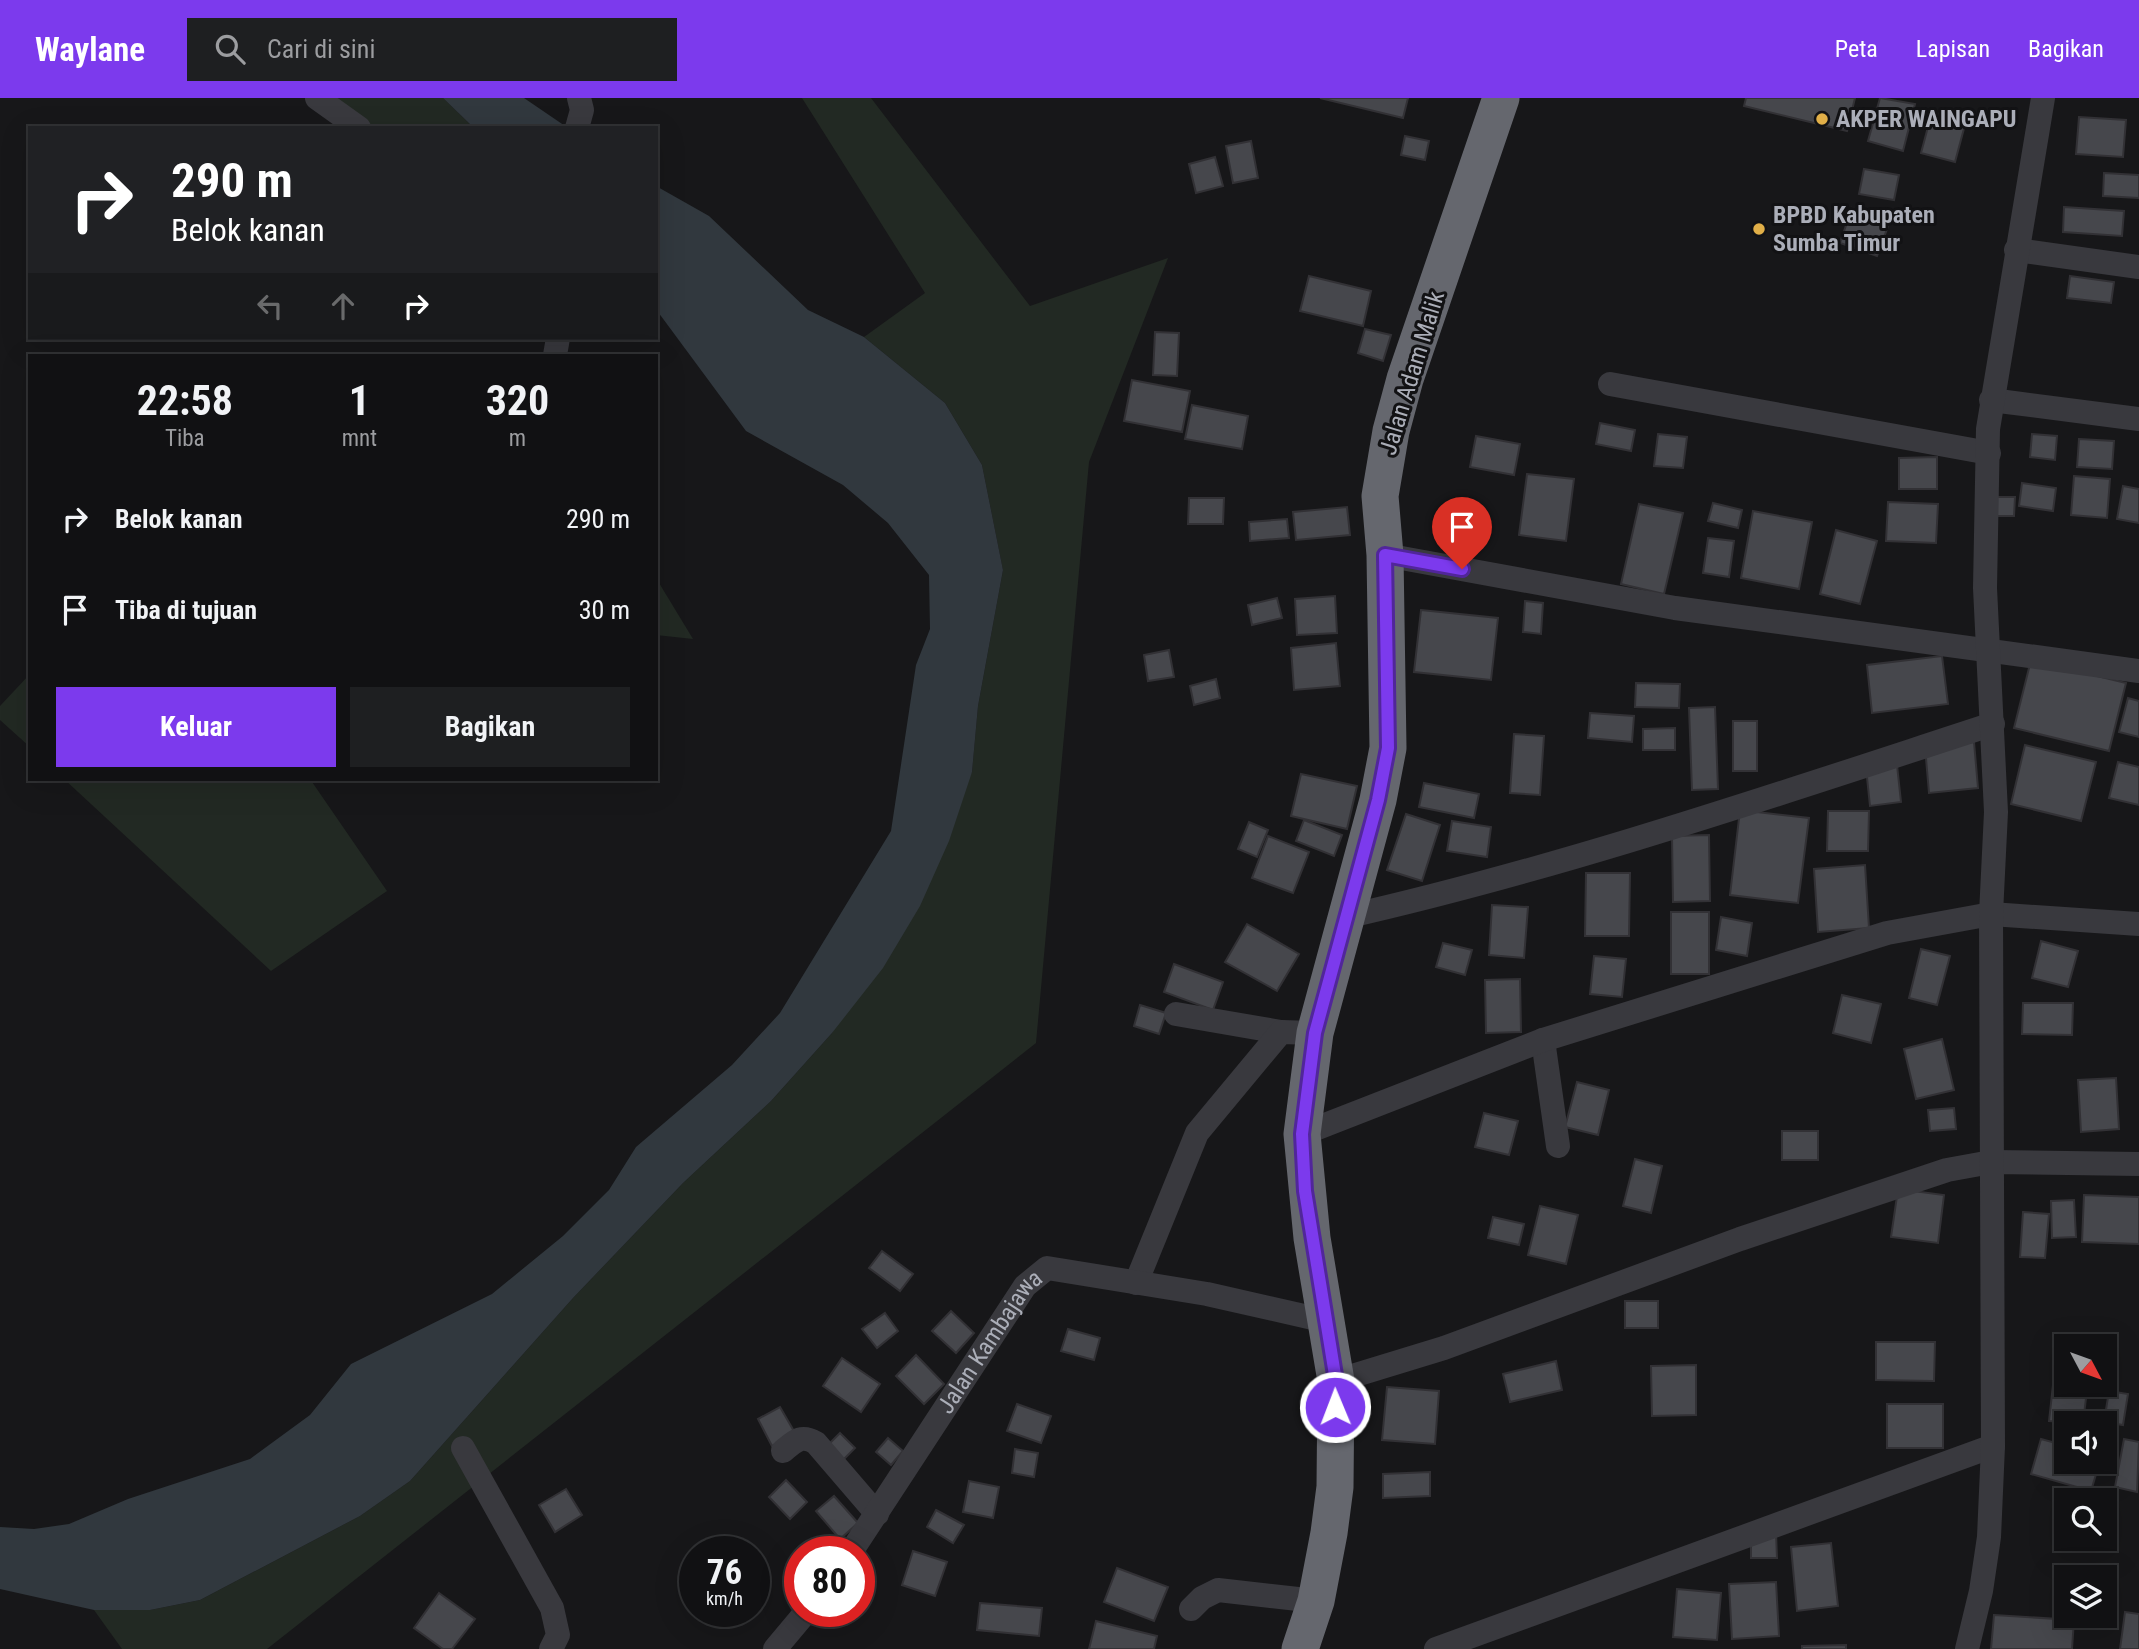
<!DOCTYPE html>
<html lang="id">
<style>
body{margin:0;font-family:"Roboto Condensed",sans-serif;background:#1e1f21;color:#f1f3f6;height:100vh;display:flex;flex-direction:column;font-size:26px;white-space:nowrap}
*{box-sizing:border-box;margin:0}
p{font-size:23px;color:#9c9da0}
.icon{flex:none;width:38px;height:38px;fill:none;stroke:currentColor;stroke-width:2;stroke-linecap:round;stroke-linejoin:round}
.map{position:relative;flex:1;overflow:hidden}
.side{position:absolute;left:28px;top:256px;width:630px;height:427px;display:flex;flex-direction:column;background:#111113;border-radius:0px;box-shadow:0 7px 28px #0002,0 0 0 2px #303133}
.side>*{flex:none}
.top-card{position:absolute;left:28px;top:28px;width:630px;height:214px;border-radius:0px;box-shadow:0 7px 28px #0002,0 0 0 2px #303133;background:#202124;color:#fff;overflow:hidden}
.needle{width:46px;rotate:131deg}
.fabs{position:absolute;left:2054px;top:1236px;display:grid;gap:14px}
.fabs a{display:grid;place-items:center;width:63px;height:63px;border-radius:0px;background:#111113;box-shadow:0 7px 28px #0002,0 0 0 2px #303133;font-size:35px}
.speed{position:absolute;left:679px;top:1438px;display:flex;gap:14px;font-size:35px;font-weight:700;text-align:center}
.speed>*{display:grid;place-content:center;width:91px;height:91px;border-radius:50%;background:#111113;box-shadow:0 7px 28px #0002,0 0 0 2px #303133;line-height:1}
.speed small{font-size:18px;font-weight:400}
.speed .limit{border:10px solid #d22;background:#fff;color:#111}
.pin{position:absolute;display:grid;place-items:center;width:60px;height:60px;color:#fff;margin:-72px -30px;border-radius:50% 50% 50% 0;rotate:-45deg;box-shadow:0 0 7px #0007}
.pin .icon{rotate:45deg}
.me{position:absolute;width:77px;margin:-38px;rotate:359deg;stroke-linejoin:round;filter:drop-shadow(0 0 5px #0008)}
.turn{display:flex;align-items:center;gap:24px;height:147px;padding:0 28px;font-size:32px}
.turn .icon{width:91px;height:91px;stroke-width:2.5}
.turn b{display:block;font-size:49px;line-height:60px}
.lanes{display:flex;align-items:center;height:66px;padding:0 28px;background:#0003;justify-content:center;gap:35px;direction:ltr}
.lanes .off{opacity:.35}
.eta{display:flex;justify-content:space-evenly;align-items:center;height:119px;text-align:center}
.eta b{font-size:42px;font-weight:700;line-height:49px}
.primary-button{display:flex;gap:14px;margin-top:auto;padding:14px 28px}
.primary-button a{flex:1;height:80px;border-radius:0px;background:#7c3aed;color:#fff;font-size:28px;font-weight:700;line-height:80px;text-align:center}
.primary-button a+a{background:#1e1f21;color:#f1f3f6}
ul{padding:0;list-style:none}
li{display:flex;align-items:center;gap:21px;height:91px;padding:0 28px}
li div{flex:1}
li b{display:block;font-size:26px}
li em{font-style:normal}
header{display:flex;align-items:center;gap:42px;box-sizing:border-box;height:98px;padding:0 35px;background:#7c3aed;color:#fff}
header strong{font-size:33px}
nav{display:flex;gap:38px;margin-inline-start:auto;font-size:24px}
.search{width:490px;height:63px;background:#1e1f21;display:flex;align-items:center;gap:18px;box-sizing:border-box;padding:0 24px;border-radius:0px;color:#9c9da0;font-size:26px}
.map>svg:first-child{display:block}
.green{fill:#222923}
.water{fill:#31383e}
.building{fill:#46474c;stroke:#323135;stroke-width:2}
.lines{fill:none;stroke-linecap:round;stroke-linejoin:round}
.minor{stroke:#39393e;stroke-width:24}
.highway{stroke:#65676e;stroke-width:37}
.route-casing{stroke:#51269a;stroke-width:18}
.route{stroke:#7c3aed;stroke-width:12}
.poi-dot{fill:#e1af48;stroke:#121214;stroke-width:2.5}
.labels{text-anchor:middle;stroke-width:6;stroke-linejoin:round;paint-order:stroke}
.poi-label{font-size:24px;font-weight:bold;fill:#abaeb8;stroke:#121214;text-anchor:start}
.street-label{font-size:24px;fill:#abaeb8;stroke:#121214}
</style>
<header>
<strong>Waylane</strong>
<div class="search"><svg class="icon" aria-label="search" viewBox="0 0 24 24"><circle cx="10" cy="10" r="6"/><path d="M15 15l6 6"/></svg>Cari di sini</div>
<nav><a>Peta</a><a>Lapisan</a><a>Bagikan</a></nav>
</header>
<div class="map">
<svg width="2139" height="1551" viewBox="0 0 2139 1551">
<rect width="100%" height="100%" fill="#171719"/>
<g class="green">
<polygon points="333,0 443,0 474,30 367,30"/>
<polygon points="802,0 871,0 1030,208 1168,160 1089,364 1036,945 267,1551 122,1551 94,1512 150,1512 200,1502 360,1418 410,1383 573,1200 683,1085 771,1003 832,935 972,674 978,608 1003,472 982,367 945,305 864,239 925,195"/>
<polygon points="656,480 693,541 656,537"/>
<polygon points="30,576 30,649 0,622 0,608"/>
<polygon points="64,681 310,681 387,793 271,873"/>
</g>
<g class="water">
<polygon points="443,0 524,0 568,30 474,30"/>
<polygon points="656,88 709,118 808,212 864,239 945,305 982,367 1003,472 978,608 972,674 949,743 920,808 883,870 832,935 771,1003 683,1085 573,1200 410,1383 360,1418 200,1502 150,1512 94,1512 0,1491 0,1429 34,1431 69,1426 128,1401 250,1361 310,1317 351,1266 492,1196 563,1138 609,1092 636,1049 732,967 780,915 891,733 916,567 930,531 929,477 888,425 843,387 746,333 661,218 656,212"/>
</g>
<g class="building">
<polygon points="1320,0 1408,0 1403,20"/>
<polygon points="1746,0 1855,0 1847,33 1744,8"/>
<polygon points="1880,0 1915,6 1903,53 1868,43"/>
<polygon points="1932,14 1966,23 1955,64 1921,55"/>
<polygon points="2079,19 2126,22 2123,59 2076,56"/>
<polygon points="1405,38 1429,43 1425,62 1401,57"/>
<polygon points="1251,43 1258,80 1233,85 1226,48"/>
<polygon points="1215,59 1223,88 1196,95 1189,66"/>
<polygon points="1864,71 1899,77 1894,102 1859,96"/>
<polygon points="2104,75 2139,77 2139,100 2103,98"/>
<polygon points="2064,109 2124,113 2122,138 2063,134"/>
<polygon points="1852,110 1890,123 1877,158 1840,145"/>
<polygon points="1309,178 1371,193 1363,228 1300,213"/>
<polygon points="2070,178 2114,184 2111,205 2067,200"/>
<polygon points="1365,231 1391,237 1383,263 1358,255"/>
<polygon points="1155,234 1179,235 1177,278 1153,277"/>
<polygon points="1132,282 1190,293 1182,334 1124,323"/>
<polygon points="1192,307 1248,318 1242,351 1185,341"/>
<polygon points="1600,325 1635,332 1631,353 1596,346"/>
<polygon points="1658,336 1687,339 1683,370 1654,368"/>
<polygon points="2032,336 2057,338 2055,362 2030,359"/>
<polygon points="1476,338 1520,346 1514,377 1470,369"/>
<polygon points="2079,341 2114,343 2112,371 2077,369"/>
<polygon points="1937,359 1937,391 1899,391 1899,360"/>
<polygon points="1527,376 1574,381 1566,443 1519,437"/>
<polygon points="2074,378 2110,381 2107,420 2071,417"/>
<polygon points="2022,385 2056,390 2053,413 2019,408"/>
<polygon points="2123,388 2139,391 2139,425 2117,421"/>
<polygon points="1997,399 2015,399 2014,418 1996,418"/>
<polygon points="1189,400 1224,400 1223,426 1188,426"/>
<polygon points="1888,404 1938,406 1936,445 1886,443"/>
<polygon points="1713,405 1742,412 1738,430 1708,423"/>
<polygon points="1639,406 1683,415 1664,496 1621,486"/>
<polygon points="1347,409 1350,437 1296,442 1293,414"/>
<polygon points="1753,413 1812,424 1799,491 1741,480"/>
<polygon points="1287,421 1289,440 1250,443 1249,424"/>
<polygon points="1836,432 1877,443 1860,506 1820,496"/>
<polygon points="1708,440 1734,443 1729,479 1703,475"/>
<polygon points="1335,498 1337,535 1297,537 1295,501"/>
<polygon points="1277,500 1282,520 1252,527 1248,507"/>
<polygon points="1525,503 1543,505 1541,536 1523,534"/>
<polygon points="1421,512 1498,520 1491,582 1414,574"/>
<polygon points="1336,545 1340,588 1294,592 1291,550"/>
<polygon points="1169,552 1174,579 1148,583 1144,557"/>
<polygon points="1942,558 1948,606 1872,615 1867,567"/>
<polygon points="2031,562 2126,585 2109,653 2014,630"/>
<polygon points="1216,581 1220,600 1194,607 1190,588"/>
<polygon points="1636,585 1680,586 1679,610 1635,609"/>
<polygon points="2128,600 2139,603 2139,639 2119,634"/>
<polygon points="1715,609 1718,691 1692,692 1689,610"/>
<polygon points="1590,615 1634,618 1632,644 1588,640"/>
<rect x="1733" y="623" width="24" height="50"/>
<polygon points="1675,630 1675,652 1643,652 1643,631"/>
<polygon points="1514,636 1544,638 1540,697 1510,695"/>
<polygon points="1974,644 1978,690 1929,695 1925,649"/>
<polygon points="2025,647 2096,664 2081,723 2011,706"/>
<polygon points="2118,664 2139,669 2139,707 2109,700"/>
<polygon points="1897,667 1901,704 1870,708 1866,670"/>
<polygon points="1301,676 1357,688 1347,731 1291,718"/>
<polygon points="1424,685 1479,696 1474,720 1419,709"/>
<polygon points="1740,712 1809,720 1798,805 1730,797"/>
<polygon points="1828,713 1869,713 1868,753 1827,753"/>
<polygon points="1406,716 1440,727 1422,783 1387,772"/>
<polygon points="1304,722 1342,737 1334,758 1296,743"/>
<polygon points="1452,723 1491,729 1487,759 1447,753"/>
<polygon points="1249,724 1268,732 1257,759 1238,751"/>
<polygon points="1709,737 1710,803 1673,804 1672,738"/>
<polygon points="1268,738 1309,754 1293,795 1252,780"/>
<polygon points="1865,767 1869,830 1818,834 1814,771"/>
<polygon points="1586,775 1630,775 1629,838 1585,838"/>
<polygon points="1492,807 1528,809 1524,860 1489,857"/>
<rect x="1671" y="814" width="38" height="62"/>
<polygon points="1721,819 1752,825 1747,858 1716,852"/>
<polygon points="1247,826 1299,856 1277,893 1225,864"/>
<polygon points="2041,843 2078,853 2068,889 2032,880"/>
<polygon points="1443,845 1472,852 1465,877 1436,869"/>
<polygon points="1921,851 1950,858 1937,907 1909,900"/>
<polygon points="1594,858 1626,861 1622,899 1590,896"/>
<polygon points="1174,866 1223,884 1213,912 1164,894"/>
<polygon points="1520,881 1521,934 1486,935 1485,882"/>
<polygon points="1842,897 1881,906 1871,945 1833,935"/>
<polygon points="2023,905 2073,905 2072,937 2022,936"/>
<polygon points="1140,907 1166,915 1159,936 1134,928"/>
<polygon points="1942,941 1954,992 1916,1001 1904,951"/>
<polygon points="2116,980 2119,1031 2081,1034 2078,982"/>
<polygon points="1577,984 1609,992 1598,1037 1565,1029"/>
<polygon points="1954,1010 1956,1031 1930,1033 1928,1012"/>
<polygon points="1484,1015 1518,1023 1509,1057 1475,1049"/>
<rect x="1782" y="1033" width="36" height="29"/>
<polygon points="1635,1061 1662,1068 1651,1115 1623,1108"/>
<polygon points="1898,1091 1944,1097 1938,1145 1891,1139"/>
<polygon points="2084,1097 2139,1099 2139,1146 2082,1144"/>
<polygon points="2074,1102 2076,1139 2052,1140 2051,1103"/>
<polygon points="1540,1108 1578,1117 1566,1166 1528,1157"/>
<polygon points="2023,1114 2049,1116 2045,1160 2020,1159"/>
<polygon points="1493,1119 1524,1126 1519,1147 1488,1140"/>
<polygon points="882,1153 913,1176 900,1193 869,1170"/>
<rect x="1625" y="1203" width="33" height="27"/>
<polygon points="951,1213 974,1235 956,1255 932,1233"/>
<polygon points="885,1215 898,1233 877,1250 862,1231"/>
<polygon points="1068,1231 1100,1240 1094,1262 1061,1253"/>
<polygon points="1876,1244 1935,1244 1934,1283 1876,1282"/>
<polygon points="916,1257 944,1286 924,1306 896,1278"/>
<polygon points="842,1260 880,1286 861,1314 823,1288"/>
<polygon points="1556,1263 1562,1292 1510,1304 1503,1276"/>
<polygon points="1696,1267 1696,1317 1652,1318 1651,1268"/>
<polygon points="2053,1287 2087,1292 2083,1325 2049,1323"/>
<polygon points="1387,1289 1439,1293 1435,1346 1382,1342"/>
<polygon points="2109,1293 2128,1296 2123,1327 2104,1324"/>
<polygon points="1017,1306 1051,1318 1041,1345 1007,1333"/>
<rect x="1887" y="1306" width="56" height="44"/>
<polygon points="780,1309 795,1335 772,1348 758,1321"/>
<polygon points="840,1335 855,1350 839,1366 824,1351"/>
<polygon points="888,1340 903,1353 891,1367 876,1354"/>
<polygon points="2041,1341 2067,1348 2067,1363 2100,1363 2091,1393 2031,1376"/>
<polygon points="2124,1341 2139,1344 2137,1394 2115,1389"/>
<polygon points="1015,1351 1038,1355 1034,1379 1012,1375"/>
<polygon points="1430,1374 1430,1398 1383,1400 1383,1376"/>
<polygon points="786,1382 807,1404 790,1421 769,1399"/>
<polygon points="969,1383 999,1389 993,1420 963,1414"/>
<polygon points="566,1391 582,1417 555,1434 539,1407"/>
<polygon points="834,1398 858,1425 840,1441 816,1413"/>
<polygon points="936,1412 964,1427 953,1445 927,1429"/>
<polygon points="1776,1435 1777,1460 1751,1460 1751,1436"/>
<polygon points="1831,1445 1838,1508 1797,1513 1791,1449"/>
<polygon points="913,1453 947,1464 935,1498 902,1487"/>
<polygon points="1117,1470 1168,1489 1154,1523 1104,1504"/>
<polygon points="1776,1484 1779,1538 1732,1541 1729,1486"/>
<polygon points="1677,1491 1721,1495 1717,1542 1673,1539"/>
<polygon points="439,1495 475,1521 452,1551 443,1551 414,1530"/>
<polygon points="980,1505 1042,1510 1039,1538 977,1532"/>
<polygon points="2125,1514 2139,1516 2139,1551 2120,1551"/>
<polygon points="1994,1517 2074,1522 2072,1551 1991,1551"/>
<polygon points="1096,1523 1157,1538 1154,1551 1089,1551"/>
<polygon points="1846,1547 1846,1551 1802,1551 1802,1548"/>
</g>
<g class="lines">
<g class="minor">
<polyline points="317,0 359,30"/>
<polyline points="577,30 582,12 579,0"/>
<polyline points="2016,152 2139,169"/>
<polyline points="555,257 558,240"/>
<polyline points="1610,286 1989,355"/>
<polyline points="1991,302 2139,321"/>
<polyline points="1385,457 1675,510 2139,573"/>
<path d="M1345 819C1565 769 1778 696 1993 626"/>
<polyline points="1176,916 1281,934"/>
<polyline points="1543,942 1558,1048"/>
<polyline points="1302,1036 1543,942 1887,835 1991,816 2139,826"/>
<polyline points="1136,1185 1197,1035 1281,934 1315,935"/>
<polyline points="1336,1283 1444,1250 1740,1141 1947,1072 1991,1064 2139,1066"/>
<polyline points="463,1350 552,1510 558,1537 551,1551"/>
<path d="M783 1353C795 1343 801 1336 816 1345L877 1416"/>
<path id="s1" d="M851 1454 1025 1188 1047 1170 1207 1196 1326 1223"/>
<polyline points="1191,1511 1202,1500 1218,1492 1316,1503"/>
<polyline points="775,1551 806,1514"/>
<polyline points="1436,1551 1993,1348"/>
<polyline points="1967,1551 1981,1493 1989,1439 1993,1348 1991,816 1996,714 1985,490 1988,331 2043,0"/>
</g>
<polyline class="highway" points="1300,1551 1316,1503 1329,1435 1335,1389 1336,1283 1312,1140 1302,1036 1315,935 1378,702 1388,650 1385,457 1380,398 1391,333 1405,281 1501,0"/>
</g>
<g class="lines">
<g class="route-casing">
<polyline id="route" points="1335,1309 1336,1283 1305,1093 1302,1036 1315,935 1378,702 1388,650 1385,457 1462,471"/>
</g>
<use href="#route" class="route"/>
</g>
<g class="poi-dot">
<circle cx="1822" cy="21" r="7"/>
<circle cx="1759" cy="131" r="7"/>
</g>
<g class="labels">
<g class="poi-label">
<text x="1836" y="29">AKPER WAINGAPU</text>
<text x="1773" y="125">BPBD Kabupaten<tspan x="1773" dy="28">Sumba Timur</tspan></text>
</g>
<g class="street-label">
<text transform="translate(1412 275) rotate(-73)" y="8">Jalan Adam Malik</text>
<text dy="8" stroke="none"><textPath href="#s1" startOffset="252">Jalan Kambajawa</textPath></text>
</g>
</g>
</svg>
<div class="fabs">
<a><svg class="needle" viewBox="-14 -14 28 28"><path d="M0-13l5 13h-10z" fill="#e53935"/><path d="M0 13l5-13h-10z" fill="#9c9da0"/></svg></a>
<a><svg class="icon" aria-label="sound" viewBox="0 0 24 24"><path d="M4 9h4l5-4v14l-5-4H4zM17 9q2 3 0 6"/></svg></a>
<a><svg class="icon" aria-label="search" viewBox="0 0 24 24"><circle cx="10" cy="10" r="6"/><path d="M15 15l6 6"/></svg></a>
<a><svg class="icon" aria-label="layers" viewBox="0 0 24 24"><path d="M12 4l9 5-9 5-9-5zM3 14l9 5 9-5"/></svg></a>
</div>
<div class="speed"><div>76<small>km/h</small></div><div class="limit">80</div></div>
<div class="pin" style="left:1462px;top:471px;background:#d93025"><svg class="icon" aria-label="arrive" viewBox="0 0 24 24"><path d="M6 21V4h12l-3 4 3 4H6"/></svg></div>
<svg class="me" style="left:1335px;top:1309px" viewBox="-20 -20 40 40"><circle r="17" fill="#7c3aed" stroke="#fff" stroke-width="3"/><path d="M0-11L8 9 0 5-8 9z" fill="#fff"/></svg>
<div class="top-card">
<div class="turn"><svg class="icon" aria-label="right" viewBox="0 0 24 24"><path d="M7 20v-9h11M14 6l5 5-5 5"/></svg><div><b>290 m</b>Belok kanan</div></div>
<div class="lanes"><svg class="icon off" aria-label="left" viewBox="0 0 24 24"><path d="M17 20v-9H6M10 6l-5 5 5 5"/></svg><svg class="icon off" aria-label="ahead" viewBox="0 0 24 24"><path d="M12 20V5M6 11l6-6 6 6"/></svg><svg class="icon" aria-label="right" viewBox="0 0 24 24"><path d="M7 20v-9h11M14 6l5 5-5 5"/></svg></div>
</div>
<section class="side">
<div class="eta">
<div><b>22:58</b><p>Tiba</p></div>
<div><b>1</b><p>mnt</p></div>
<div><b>320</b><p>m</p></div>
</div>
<ul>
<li><svg class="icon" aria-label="right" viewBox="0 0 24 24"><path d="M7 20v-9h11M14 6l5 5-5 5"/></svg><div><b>Belok kanan</b></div><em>290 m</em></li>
<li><svg class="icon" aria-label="arrive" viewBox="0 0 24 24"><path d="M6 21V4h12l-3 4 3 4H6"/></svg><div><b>Tiba di tujuan</b></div><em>30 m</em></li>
</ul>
<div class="primary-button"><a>Keluar</a><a>Bagikan</a></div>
</section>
</div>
